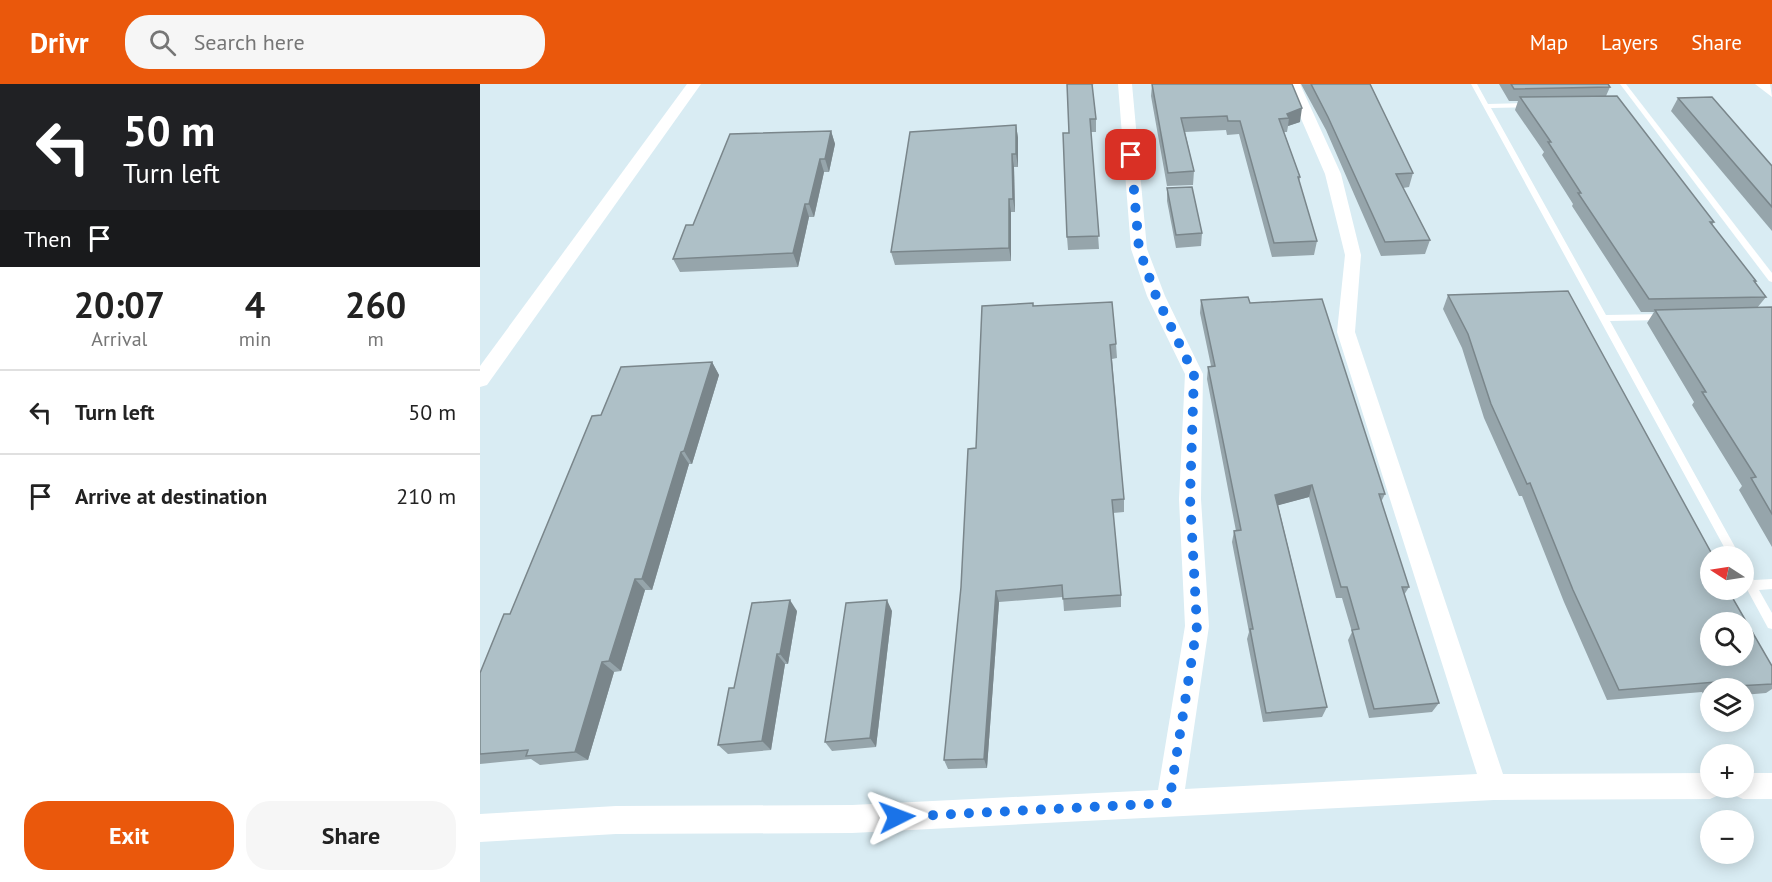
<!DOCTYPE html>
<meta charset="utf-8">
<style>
body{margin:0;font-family:"PT Sans",sans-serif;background:#f6f6f6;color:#222;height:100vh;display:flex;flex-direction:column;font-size:22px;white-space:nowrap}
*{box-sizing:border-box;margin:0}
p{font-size:20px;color:#767676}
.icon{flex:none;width:33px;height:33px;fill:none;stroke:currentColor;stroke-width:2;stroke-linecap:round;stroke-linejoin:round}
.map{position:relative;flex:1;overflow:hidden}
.details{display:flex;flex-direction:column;background:#fff;width:480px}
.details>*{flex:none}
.hud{background:#202124;color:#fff;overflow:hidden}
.needle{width:39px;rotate:282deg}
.fabs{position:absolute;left:1220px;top:462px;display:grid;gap:12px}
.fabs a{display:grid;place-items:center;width:54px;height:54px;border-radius:50%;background:#fff;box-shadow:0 3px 15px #0003;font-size:30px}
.pin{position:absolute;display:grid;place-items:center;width:51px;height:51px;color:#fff;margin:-26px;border-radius:12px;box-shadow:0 3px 9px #0006}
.me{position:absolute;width:66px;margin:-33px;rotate:87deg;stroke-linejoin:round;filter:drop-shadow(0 0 4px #0008)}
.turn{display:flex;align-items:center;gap:21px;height:126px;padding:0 24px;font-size:27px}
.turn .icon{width:78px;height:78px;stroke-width:2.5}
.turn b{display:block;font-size:42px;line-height:51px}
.then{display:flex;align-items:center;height:57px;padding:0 24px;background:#0003;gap:12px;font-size:22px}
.eta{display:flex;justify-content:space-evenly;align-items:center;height:102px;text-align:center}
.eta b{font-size:36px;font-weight:700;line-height:42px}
.button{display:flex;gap:12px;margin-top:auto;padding:12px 24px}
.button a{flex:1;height:69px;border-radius:24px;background:#ea580c;color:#fff;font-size:24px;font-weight:700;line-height:69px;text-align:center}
.button a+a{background:#f6f6f6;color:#222}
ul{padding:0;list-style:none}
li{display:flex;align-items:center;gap:18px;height:84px;padding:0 24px;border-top:2px solid #e0e0e0}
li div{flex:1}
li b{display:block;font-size:22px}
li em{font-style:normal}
header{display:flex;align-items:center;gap:36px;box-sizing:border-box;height:84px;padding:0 30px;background:#ea580c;color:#fff}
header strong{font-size:28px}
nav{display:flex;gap:33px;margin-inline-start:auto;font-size:21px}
.search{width:420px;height:54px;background:#f6f6f6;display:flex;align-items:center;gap:15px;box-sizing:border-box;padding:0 21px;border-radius:24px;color:#767676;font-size:22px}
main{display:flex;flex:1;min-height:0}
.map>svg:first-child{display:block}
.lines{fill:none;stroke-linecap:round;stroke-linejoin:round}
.service{fill:#fff;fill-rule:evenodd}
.minor{fill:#fff;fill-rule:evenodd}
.wall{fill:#96a5ab}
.shaded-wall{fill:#7a868b}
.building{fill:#aec0c7;stroke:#7a868b;stroke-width:1.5;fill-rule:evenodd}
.route{stroke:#1a73e8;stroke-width:10;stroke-dasharray:0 18}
</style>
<header>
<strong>Drivr</strong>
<div class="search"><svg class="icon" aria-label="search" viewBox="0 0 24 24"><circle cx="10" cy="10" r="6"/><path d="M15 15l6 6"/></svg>Search here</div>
<nav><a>Map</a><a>Layers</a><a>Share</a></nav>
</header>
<main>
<section class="details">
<div class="hud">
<div class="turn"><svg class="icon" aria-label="left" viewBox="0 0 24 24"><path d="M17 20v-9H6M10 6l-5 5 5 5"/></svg><div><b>50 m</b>Turn left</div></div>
<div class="then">Then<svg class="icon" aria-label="arrive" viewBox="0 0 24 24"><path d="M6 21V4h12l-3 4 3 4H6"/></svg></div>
</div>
<div class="eta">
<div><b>20:07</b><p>Arrival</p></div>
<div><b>4</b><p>min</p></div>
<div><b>260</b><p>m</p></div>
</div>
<ul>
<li><svg class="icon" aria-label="left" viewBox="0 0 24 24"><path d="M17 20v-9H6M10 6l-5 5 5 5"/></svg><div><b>Turn left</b></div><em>50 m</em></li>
<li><svg class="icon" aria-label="arrive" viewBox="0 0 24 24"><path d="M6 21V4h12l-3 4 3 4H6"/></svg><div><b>Arrive at destination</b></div><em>210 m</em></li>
</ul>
<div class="button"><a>Exit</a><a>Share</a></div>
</section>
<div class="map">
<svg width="1292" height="798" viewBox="0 0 1292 798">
<rect width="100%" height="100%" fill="#d9ecf3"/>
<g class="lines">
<g class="service">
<polygon points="991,0 997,0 1008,20 1051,19 1054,21 1051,23 1011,24 1126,231 1183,230 1187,233 1183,236 1130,237 1260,472 1249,472"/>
<polygon points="1140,0 1146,0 1292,189 1292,198 1289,197"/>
<polygon points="1263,482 1267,484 1274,496 1292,495 1292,505 1279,506 1292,529 1292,545 1288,544 1263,498"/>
</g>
<g class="minor">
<polygon points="207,0 221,0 7,301 0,303 0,282"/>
<polygon points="638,0 652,0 667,165 685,212 723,290 721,415 729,542 705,705 997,690 857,248 865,171 845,90 806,0 820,0 861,90 881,171 875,248 1023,690 1230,689 1230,704 1243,704 1239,711 1230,715 1014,716 372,749 136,750 0,758 0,730 136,722 372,721 678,706 705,542 699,415 705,290 667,212 651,165"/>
<polygon points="1275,0 1290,0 1292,13"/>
<polygon points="1263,689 1292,689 1292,715 1263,715 1254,711 1250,704 1263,704"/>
</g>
</g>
<g class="wall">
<polygon points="587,0 614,0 612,1 616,35 616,48 611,48 619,165 588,166 587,153 589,49"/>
<polygon points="672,0 812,0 820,38 808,42 807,48 804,48 820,93 819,97 837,157 834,171 792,173 759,50 747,51 746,46 705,48 714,87 713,101 687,102 671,12"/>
<polygon points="821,0 890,0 933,89 929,103 923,104 950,156 945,170 901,172 846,46"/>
<polygon points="1019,0 1128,0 1130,3 1126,12 1234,138 1232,141 1276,197 1275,199 1286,213 1277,224 1292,223 1292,463 1259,406 1262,402 1212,321 1214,318 1167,239 1174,228 1161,228 1092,122 1093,120 1062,71 1064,68 1035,26 1038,17 1029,17"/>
<polygon points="1198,14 1292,82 1292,147 1191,27"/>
<polygon points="536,41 538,54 538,83 534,83 535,128 531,128 531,177 415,181 411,168"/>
<polygon points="351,47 355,60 349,88 344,88 334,133 329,133 318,183 200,188 193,175 213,141"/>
<polygon points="687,104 722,149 721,162 696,164 687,117"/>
<polygon points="968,211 1230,506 1292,582 1292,605 1286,609 1263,611 1263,604 1230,604 1230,613 1225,613 1222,608 1127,616 1084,518 1042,412 1039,412 1004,334 982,264 963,225"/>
<polygon points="721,216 770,219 905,410 901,418 929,503 924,511 959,619 952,628 889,634 868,556 872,548 862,514 856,514 829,413 798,421 847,623 842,633 783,638 767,555 769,548 752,458 754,447 756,447 727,295 728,283 731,282 720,229"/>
<polygon points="553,222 636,260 637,274 632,275 644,415 644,428 633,429 641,511 641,523 584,527 583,513 519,518 507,684 468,685 464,676 496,364"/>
<polygon points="232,278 239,291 212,380 209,380 172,506 165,506 141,587 134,588 108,676 60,681 51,675 0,680 0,589 30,530 121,331"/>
<polygon points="317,527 308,580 305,580 291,666 248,670 238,661 254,604"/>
<polygon points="412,527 396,663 352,667 345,658"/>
</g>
<g class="shaded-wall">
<polygon points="822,24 820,38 808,42 809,34 807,30"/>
<polygon points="536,41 538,54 538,83 536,70"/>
<polygon points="351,47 355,60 349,88 345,75"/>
<polygon points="532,70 534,83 535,128 533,115"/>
<polygon points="340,75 344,88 334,133 329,120"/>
<polygon points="529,115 531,128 531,177 529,164"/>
<polygon points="325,120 329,133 318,183 313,169"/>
<polygon points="232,278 239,291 212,380 204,367"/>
<polygon points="201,368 209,380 172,506 162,495"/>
<polygon points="832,401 829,413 792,423 795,411"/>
<polygon points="155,495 165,506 141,587 129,577"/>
<polygon points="516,507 519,518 507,684 504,675"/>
<polygon points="310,516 317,527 308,580 300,570"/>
<polygon points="407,516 412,527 396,663 390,654"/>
<polygon points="297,570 305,580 291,666 282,657"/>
<polygon points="122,578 134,588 108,676 95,668"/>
</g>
<g class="building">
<polygon points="587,0 612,0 616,35 610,35 619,152 587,153 583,49 589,49"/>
<polygon points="672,0 812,0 822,24 807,30 809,34 799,35 820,93 818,93 837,157 794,159 760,37 748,37 747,32 701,34 714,87 688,89"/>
<polygon points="831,0 890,0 933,89 916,90 950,156 905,158 848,33"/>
<polygon points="1031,0 1128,0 1130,3 1034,5"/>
<polygon points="1137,12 1234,138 1230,138 1276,197 1274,197 1286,213 1169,215 1098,109 1101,109 1068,58 1071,58 1040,13"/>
<polygon points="1232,13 1292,82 1292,123 1198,14"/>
<polygon points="536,41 536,70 532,70 533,115 529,115 529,164 411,168 430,48"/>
<polygon points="351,47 345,75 340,75 329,120 325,120 313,169 193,175 206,141 213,141 250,50"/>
<polygon points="712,103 722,149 696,151 687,104"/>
<path d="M1088 207 1233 472H1230V506H1248L1292 582V600L1239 603 1236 598 1139 606 1093 506 1050 399 1047 400 1011 320 988 250 968 211ZM1230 538H1263V572H1230Z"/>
<polygon points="768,213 770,219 842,215 905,410 899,410 929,503 922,503 959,619 894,625 872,546 879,545 867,503 861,503 832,401 795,411 847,623 786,629 770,545 773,545 754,447 761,446 728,283 735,282 721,216"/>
<polygon points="632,218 636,260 630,261 644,415 632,416 641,511 583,515 582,501 516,507 504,675 464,676 481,503 488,365 496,364 502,222 553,219 553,222"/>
<polygon points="1292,223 1292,430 1271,394 1276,393 1222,308 1226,308 1175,226"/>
<polygon points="232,278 204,367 201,368 162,495 155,495 129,577 122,578 95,668 46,672 48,666 0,670 0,589 24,530 30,530 112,332 121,331 141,283"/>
<polygon points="310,516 300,570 297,570 282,657 238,661 249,604 254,604 272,519"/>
<polygon points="407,516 390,654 345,658 366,519"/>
</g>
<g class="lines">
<polyline class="route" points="417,733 689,719 717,542 710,414 714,290 676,212 659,165 651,71"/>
</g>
</svg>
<div class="fabs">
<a><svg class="needle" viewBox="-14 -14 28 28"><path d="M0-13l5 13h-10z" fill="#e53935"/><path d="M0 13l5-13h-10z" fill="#767676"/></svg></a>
<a><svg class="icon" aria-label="search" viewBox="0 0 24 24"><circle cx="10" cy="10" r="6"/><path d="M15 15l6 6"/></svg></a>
<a><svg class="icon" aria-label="layers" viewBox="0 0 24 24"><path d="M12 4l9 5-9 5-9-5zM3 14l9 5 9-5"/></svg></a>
<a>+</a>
<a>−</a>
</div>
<div class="pin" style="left:651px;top:71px;background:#d93025"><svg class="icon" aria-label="arrive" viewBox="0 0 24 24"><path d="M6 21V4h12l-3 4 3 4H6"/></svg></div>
<svg class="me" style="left:417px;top:733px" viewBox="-20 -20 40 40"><path d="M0-17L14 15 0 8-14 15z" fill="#1a73e8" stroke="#fff" stroke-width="4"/></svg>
</div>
</main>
